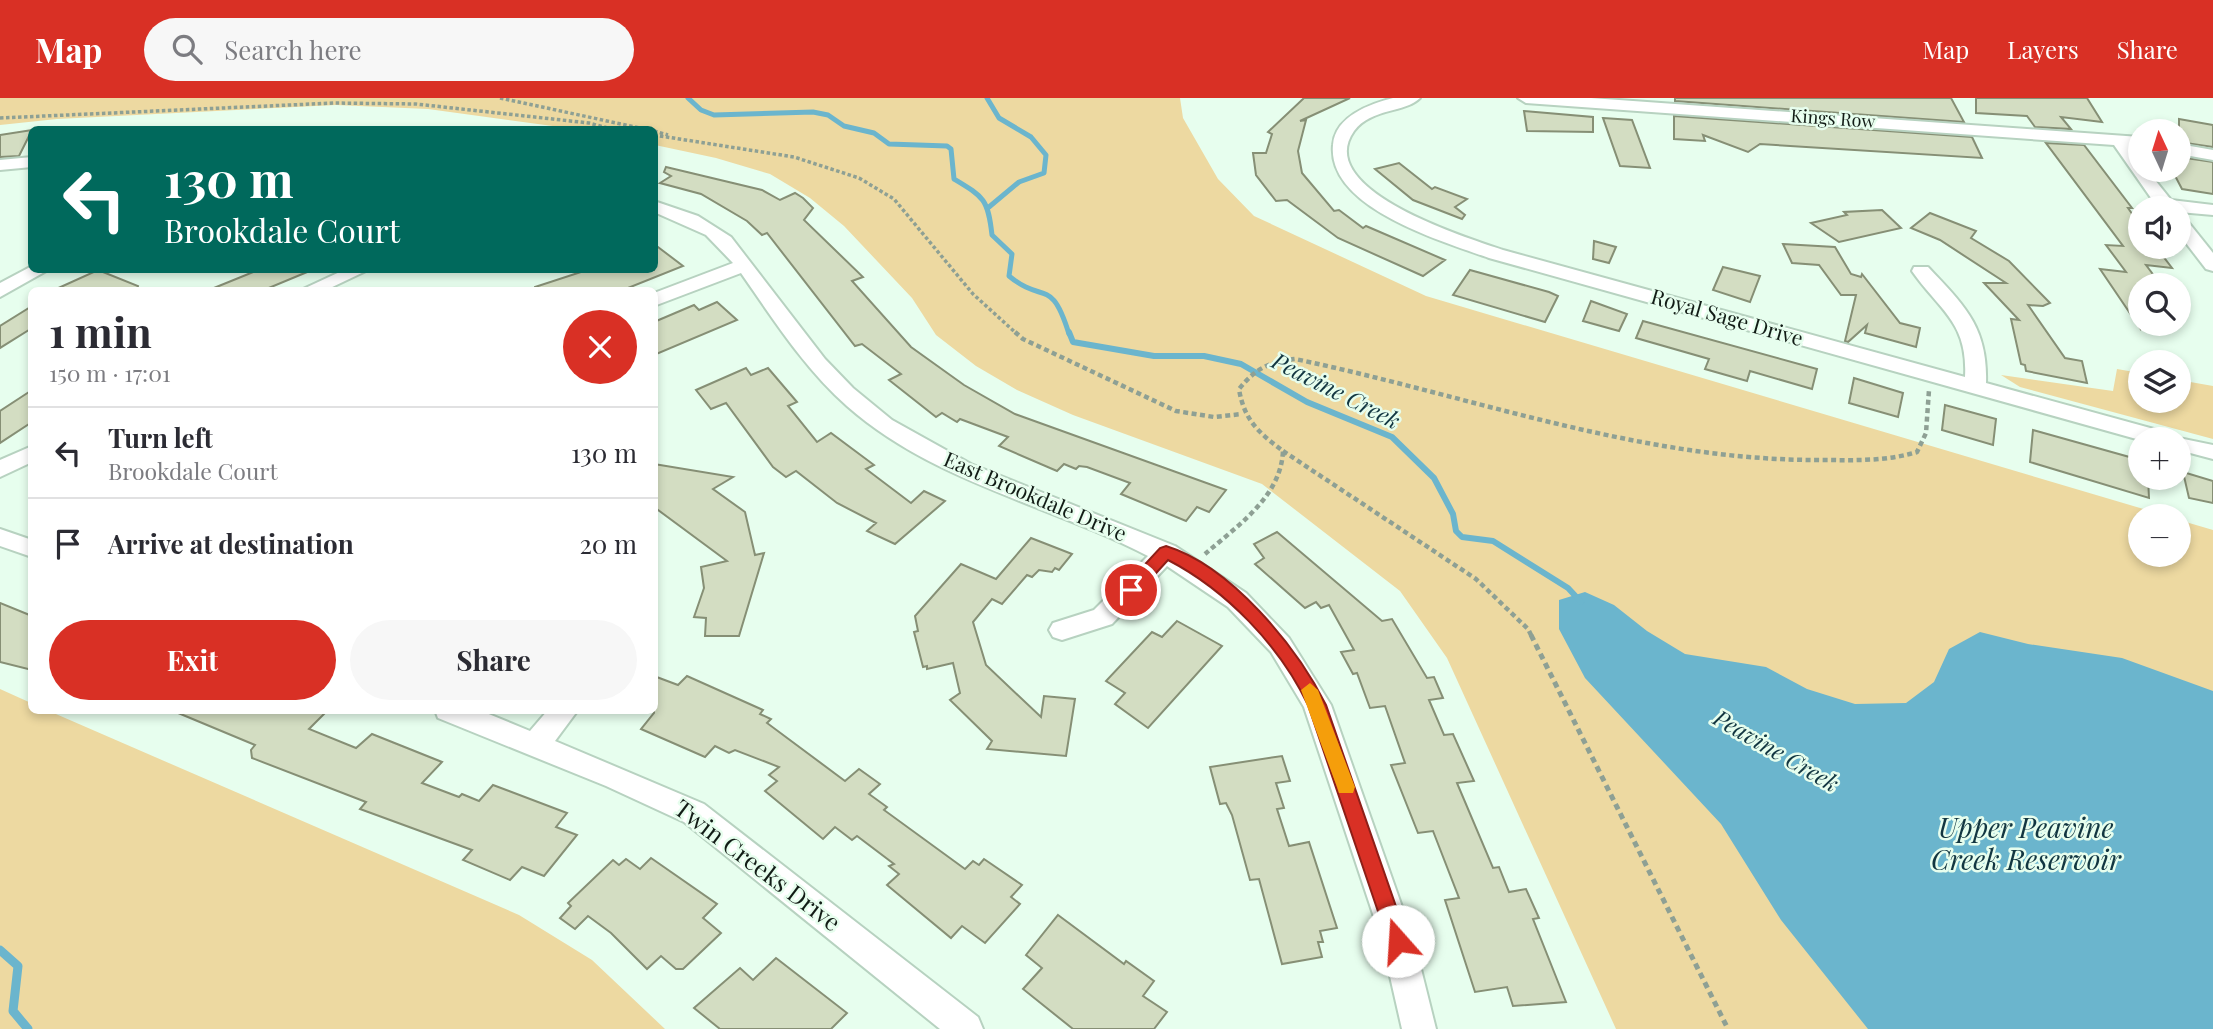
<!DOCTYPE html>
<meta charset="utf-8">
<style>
body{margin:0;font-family:"Playfair Display",serif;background:#f7f7f7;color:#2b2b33;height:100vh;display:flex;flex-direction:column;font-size:26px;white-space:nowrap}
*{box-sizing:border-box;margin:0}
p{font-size:23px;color:#7c7c81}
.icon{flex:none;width:38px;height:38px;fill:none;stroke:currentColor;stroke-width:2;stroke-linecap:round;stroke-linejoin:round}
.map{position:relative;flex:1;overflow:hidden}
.sheet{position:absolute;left:28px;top:189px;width:630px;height:427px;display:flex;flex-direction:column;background:#fff;border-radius:10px;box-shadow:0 4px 10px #0003}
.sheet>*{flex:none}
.guide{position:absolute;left:28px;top:28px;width:630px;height:147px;border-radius:10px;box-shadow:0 4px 10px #0003;background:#00695c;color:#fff;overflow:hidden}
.needle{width:46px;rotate:356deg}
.tools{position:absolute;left:2128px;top:21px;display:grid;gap:14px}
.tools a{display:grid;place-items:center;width:63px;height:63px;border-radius:50%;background:#fff;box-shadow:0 4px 10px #0003;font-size:35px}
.pin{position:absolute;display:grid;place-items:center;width:60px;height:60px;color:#fff;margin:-30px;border:4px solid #fff;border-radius:50%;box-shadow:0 2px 7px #0007}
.me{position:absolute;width:77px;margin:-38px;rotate:341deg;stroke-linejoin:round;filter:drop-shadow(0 0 5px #0008)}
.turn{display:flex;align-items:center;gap:24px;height:147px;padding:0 21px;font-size:32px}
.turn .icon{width:91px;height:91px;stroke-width:2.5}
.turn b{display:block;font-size:49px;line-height:60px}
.round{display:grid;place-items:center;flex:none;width:74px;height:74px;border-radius:37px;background:#f7f7f7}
.overview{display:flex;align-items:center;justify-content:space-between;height:119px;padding:0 21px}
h1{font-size:42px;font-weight:700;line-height:52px}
.cta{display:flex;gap:14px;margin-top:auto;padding:14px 21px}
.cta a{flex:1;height:80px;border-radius:42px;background:#d93025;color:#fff;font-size:28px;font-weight:700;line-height:80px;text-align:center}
.cta a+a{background:#f7f7f7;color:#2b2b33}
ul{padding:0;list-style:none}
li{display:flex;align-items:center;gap:21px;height:91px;padding:0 21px;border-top:2px solid #e1e1e2}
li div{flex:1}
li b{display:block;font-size:26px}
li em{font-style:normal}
header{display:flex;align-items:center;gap:42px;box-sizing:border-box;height:98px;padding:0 35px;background:#d93025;color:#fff}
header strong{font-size:33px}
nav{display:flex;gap:38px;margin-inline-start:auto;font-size:24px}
.search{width:490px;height:63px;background:#f7f7f7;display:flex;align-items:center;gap:18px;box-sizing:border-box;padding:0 24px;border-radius:38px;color:#7c7c81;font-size:26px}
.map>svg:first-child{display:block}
.green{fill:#edd9a1}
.water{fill:#6bb5cd}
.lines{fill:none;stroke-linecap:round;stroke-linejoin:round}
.stream-far2{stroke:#6bb5cd;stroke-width:5}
.stream-far1{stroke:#6bb5cd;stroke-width:6}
.stream{stroke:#6bb5cd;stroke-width:9}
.building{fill:#d3ddc2;stroke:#868f75;stroke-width:2}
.minor-casing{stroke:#b7d2c0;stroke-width:4}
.path-far2{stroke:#8ea094;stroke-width:3.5;stroke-dasharray:3.5 2.5;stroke-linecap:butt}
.path-far1{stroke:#8ea094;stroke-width:4.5;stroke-dasharray:5 3.5;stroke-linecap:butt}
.path{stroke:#8ea094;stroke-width:5;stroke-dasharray:6 4.5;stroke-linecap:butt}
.minor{fill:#fff;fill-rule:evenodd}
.route{fill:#d93025;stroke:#8d1f18;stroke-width:2}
.slow{fill:#f59e0b}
.labels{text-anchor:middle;stroke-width:5;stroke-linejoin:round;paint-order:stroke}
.far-street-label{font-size:18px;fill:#121c16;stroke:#e7feee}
.street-label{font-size:21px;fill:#121c16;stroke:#e7feee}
.water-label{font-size:23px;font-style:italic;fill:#123641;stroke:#e7feee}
.near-street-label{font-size:24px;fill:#121c16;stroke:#e7feee}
.near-water-label{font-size:28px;font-style:italic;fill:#123641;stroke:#e7feee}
</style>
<header>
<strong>Map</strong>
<div class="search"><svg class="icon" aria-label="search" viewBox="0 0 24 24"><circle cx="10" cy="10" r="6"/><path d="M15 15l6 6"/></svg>Search here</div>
<nav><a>Map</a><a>Layers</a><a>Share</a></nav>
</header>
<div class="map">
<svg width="2213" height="931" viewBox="0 0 2213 931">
<rect width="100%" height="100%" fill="#e7feee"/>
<g class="green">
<polygon points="0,0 1180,0 1183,20 1218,81 1254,118 1426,198 2167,418 2140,418 2140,457 2179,457 2179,422 2213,432 2213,931 1616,931 1447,560 1400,493 1262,386 1073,317 1017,292 976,268 936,237 912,200 844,128 810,100 770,76 716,60 655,47 654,32 575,31 428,11 336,7 57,21 0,27"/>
<polygon points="2117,271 2140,275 2140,303 2179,303 2179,282 2213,288 2213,341 2020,289 2001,277 2113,293"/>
<polygon points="0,591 31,605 32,612 49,613 519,817 592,862 665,931 0,931"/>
</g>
<polygon class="water" points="1585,494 1614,507 1647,533 1685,556 1766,569 1807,591 1855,606 1906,605 1934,584 1949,551 1980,534 2028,546 2122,560 2213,593 2213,931 1868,931 1781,822 1721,726 1585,580 1559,531 1559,502"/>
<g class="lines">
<g class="stream-far2">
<path d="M688 0 701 12 714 17 813 14 828 17 844 28 874 35 889 46 947 48 951 51 954 81C984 99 988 101 992 137L1012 156 1009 178C1044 207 1051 178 1069 236"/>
<polyline points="987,0 999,20 1031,39 1046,57 1044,75 1019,84 989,109"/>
</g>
<polyline class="stream-far1" points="1069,234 1073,244 1154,258 1204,258 1241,266 1307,304 1392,339 1434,380 1453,416 1456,433 1462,439 1493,443 1568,490 1581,504"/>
<polyline class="stream" points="0,852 18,868 13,913 28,931"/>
</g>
<g class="building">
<polygon points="1304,0 1350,0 1300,23 1306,22 1298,53 1302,75 1334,113 1339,112 1363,130 1366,128 1445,162 1423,178 1338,140 1287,102 1276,103 1256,77 1253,55 1266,55 1272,36 1268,34"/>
<polygon points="1675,0 1951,0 1964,24 1675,3"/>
<polygon points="1976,0 2087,0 2102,24 2061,19 2071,31 2035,29 2027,18 1976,15"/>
<polygon points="1524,13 1593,19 1593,34 1527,33"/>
<polygon points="1674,18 1972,39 1982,60 1760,46 1748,54 1703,37 1705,43 1674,41"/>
<polygon points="1603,20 1632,22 1650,70 1620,68"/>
<polygon points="2179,21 2213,27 2213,49 2179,44"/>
<polygon points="32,32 19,58 0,59 0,37"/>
<polygon points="2046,45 2084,47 2132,110 2128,110 2140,127 2140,149 2156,149 2172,170 2146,167 2161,187 2140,187 2140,230 2100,171 2126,174 2106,147 2123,148"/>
<polygon points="2179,59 2213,64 2213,96 2182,91 2172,72 2179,72"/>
<polygon points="1399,65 1432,91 1435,89 1467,101 1455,109 1465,117 1462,121 1413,102 1375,71"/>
<polygon points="666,69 762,92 780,102 795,95 803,100 813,110 804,122 863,179 852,183 911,249 964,287 1015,316 1226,392 1209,414 1197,409 1186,423 1121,396 1130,385 1087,369 1079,368 1076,371 1064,366 1057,373 999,348 1008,339 960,321 957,324 942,315 936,319 889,282 901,276 862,246 855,248 767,135 762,137 747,123 701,96 660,85 671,78 664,74"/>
<polygon points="1882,112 1901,130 1839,144 1811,125 1847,117 1844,114"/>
<polygon points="1930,115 1976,133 1971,140 2009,163 2050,205 2043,208 2028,207 2065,260 2082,263 2087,285 2026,273 2025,267 2021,266 2011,221 2019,222 1984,185 2006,185 1940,142 1911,130"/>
<polygon points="1594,143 1616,149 1609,165 1593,161"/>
<polygon points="654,146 683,168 623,192 535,192 535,189 587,172 654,172"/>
<polygon points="1783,146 1835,149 1851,176 1861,179 1862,176 1900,225 1920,230 1916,249 1865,235 1867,227 1848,244 1845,243 1856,197 1841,197 1819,167 1792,165"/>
<polygon points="1723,169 1760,178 1750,204 1713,192"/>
<polygon points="98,172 138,188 137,192 54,192"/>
<polygon points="258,172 312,172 264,192 209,192"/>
<polygon points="1470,172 1549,194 1558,198 1545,224 1453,197"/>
<polygon points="1591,203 1627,216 1619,233 1583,223"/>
<polygon points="717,204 737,222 654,257 654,224 694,207 699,212"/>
<polygon points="32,208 32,230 0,250 0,228"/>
<polygon points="1643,223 1817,271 1812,291 1750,273 1747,283 1705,271 1709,261 1636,240"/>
<polygon points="746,270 751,277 768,270 797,304 788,308 817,344 831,335 874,367 866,371 911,405 924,393 945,403 895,446 867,433 876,425 837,405 796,373 786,379 773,369 726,305 711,311 696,292"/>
<polygon points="1854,280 1903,295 1898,319 1849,305"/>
<polygon points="32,292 32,324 0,345 0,313"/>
<polygon points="1945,307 1996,321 1993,347 1942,332"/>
<polygon points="2033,332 2133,360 2140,364 2140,380 2148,380 2149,400 2030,364"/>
<polygon points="654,366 733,379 713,391 745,414 755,457 764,455 739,538 705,538 706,520 694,519 704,490 701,469 727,463 654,409"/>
<polygon points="2183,374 2213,383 2213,405 2189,400"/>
<polygon points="1277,434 1382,523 1392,521 1427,580 1434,579 1443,600 1429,602 1444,637 1453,636 1474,683 1457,685 1493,770 1499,769 1509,794 1526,791 1539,820 1533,821 1566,904 1513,908 1507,889 1475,894 1445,802 1459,800 1433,733 1418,735 1391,667 1405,665 1385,608 1370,610 1357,575 1353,576 1341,554 1354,552 1329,507 1321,510 1316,504 1305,510 1255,466 1264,460 1254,446"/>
<polygon points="1031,440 1072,456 1059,472 1055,470 1052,474 1039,472 1032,479 1027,477 1002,506 992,501 973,524 986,567 1041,619 1044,598 1075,601 1066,658 987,651 992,643 950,602 960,595 953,565 927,571 927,568 923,569 914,534 918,533 915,518 961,466 996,481"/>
<polygon points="0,505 32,518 32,572 0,564"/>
<polygon points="1177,523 1222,548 1148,630 1115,606 1125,595 1106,583 1152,534 1162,539"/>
<polygon points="654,578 678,587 687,578 763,612 760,616 771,621 767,625 845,683 859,671 880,686 869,696 887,709 884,712 965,771 973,763 979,767 984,761 1022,787 1011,799 1020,806 985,845 962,828 951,840 887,787 899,776 889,768 894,766 857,738 852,742 835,729 823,741 765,693 777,683 769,677 779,669 735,652 729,655 715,648 705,659 641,631 654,615"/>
<polygon points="171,612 328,612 309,631 356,650 372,636 442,664 422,685 459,699 462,696 479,703 493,687 567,715 556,729 577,737 544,778 522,769 510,782 463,762 472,752 360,711 366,704 252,660 251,652 255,647"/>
<polygon points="1282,658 1290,683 1276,685 1284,710 1277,711 1289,748 1309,744 1337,830 1320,833 1323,844 1318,844 1322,859 1282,866 1259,781 1250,782 1232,717 1226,705 1220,706 1210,669"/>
<polygon points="651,760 717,806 703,820 721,835 683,871 676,871 661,858 647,871 611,835 588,818 575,831 560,820 571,808 568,805 613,762 619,767 626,761 640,771"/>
<polygon points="1058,817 1124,866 1126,863 1154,883 1143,898 1167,914 1154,931 1073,931 1023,891 1042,870 1026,857"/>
<polygon points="776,860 847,915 831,931 720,931 694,910 740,870 753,882"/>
</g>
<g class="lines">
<g class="minor-casing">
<g id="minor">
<path d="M1393 0H1420C1405 15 1371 10 1354 33 1312 92 1467 140 1503 152L1965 279C1968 224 1940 213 1912 173L1914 169H1928C1964 207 1988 229 1986 285L2172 336 2174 339 2213 347V361L2179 352V341L2140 342 1489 160C1442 143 1327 110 1333 47 1335 18 1370 6 1393 0Z"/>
<polygon points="1518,0 1591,0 2140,39 2140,49 2131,48 2140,63 2140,72 2147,72 2171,102 2213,107 2213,117 2179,114 2179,110 2158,110 2114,47 1526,5"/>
<polygon points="2179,46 2213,52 2213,62 2179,56"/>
<polygon points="32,59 32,69 0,72 0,62"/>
<path d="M654 103 698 118 731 139 825 261 853 290 892 322 971 366 1175 448 1246 495 1289 540 1331 607 1414 843 1436 931H1402L1382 843 1304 609 1271 554 1228 509 1167 468 1112 526 1062 542 1053 539 1049 532 1053 525 1094 512 1148 458C1048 406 933 384 847 308 805 271 773 221 741 175L654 208V195L733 165 706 137 654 114Z"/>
<polygon points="2179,119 2185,120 2213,155 2213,173 2206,171 2179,136"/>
<polygon points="32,168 32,172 48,172 0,199 0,185"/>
<polygon points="344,172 368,172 326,192 301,192"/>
<polygon points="32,348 32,364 0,379 0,362"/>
<polygon points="0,431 32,442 32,459 0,448"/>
<polygon points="435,612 479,612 530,633 548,612 578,612 555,643 704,706 978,919 983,931 940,931 684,724 606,688 438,620"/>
</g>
</g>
<g class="path-far2">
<polyline points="500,0 649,32"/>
<polyline points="0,20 334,5 416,6 589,25 615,32"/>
<polyline points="654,33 668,37"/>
<polyline points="654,37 794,59 859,80 894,101 973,196 1017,236"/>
</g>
<g class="path-far1">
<polyline points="1015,234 1023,241 1176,313 1214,319 1242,316"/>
<polyline points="1283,353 1476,481 1528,531 1532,539"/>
<path d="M1205 456C1237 428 1281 399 1283 353 1259 335 1244 322 1239 291 1256 270 1269 264 1295 261 1468 297 1638 362 1817 362 1851 362 1884 364 1917 354L1926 335 1929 292"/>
</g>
<polyline class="path" points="1531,537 1728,931"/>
<use href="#minor" class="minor"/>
</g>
<path class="route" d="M1166 448C1231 468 1297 549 1326 607L1408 843 1405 850 1398 853 1391 850 1388 843 1308 607C1280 548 1226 492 1168 462L1137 496H1125V488L1160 450Z"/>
<polygon class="slow" points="1310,585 1318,592 1355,689 1353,695 1339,695 1337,689 1301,592"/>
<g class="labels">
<g class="far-street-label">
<text transform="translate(1833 21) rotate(4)" y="6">Kings Row</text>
</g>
<g class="street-label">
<text transform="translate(1727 220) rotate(16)" y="7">Royal Sage Drive</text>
<text transform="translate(1035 399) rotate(23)" y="7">East Brookdale Drive</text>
</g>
<g class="water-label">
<text transform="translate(1336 293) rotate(27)" y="8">Peavine Creek</text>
<text transform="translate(1776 653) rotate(30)" y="8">Peavine Creek</text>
</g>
<g class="near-street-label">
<text transform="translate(757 768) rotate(37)" y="8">Twin Creeks Drive</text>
</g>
<g class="near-water-label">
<text x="2026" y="740">Upper Peavine<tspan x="2026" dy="32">Creek Reservoir</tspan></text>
</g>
</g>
</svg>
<div class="tools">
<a><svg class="needle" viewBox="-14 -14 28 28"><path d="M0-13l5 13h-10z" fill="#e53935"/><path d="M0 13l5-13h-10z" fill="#7c7c81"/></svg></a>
<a><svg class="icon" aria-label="sound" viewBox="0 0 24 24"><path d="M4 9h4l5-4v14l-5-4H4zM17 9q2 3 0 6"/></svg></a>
<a><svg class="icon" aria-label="search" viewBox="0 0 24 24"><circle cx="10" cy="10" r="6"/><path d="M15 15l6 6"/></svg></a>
<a><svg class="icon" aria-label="layers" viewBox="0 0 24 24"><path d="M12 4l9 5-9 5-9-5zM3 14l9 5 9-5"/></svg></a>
<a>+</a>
<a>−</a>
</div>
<div class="pin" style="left:1131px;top:492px;background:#d93025"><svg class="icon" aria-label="arrive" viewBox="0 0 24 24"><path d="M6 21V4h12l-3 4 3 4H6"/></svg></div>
<svg class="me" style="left:1398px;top:843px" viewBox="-20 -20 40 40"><circle r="19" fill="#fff"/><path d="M0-13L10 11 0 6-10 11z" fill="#d93025"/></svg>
<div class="guide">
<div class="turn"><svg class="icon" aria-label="left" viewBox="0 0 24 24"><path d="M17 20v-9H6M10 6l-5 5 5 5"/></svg><div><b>130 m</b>Brookdale Court</div></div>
</div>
<section class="sheet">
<div class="overview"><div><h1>1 min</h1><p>150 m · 17:01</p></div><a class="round" style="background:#d93025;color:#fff"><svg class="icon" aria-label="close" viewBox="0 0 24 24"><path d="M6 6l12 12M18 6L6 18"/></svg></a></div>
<ul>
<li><svg class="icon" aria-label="left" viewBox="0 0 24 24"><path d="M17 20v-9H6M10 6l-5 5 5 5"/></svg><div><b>Turn left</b><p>Brookdale Court</p></div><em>130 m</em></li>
<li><svg class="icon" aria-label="arrive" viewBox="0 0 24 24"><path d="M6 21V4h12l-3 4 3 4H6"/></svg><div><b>Arrive at destination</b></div><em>20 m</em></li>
</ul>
<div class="cta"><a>Exit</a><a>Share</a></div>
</section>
</div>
